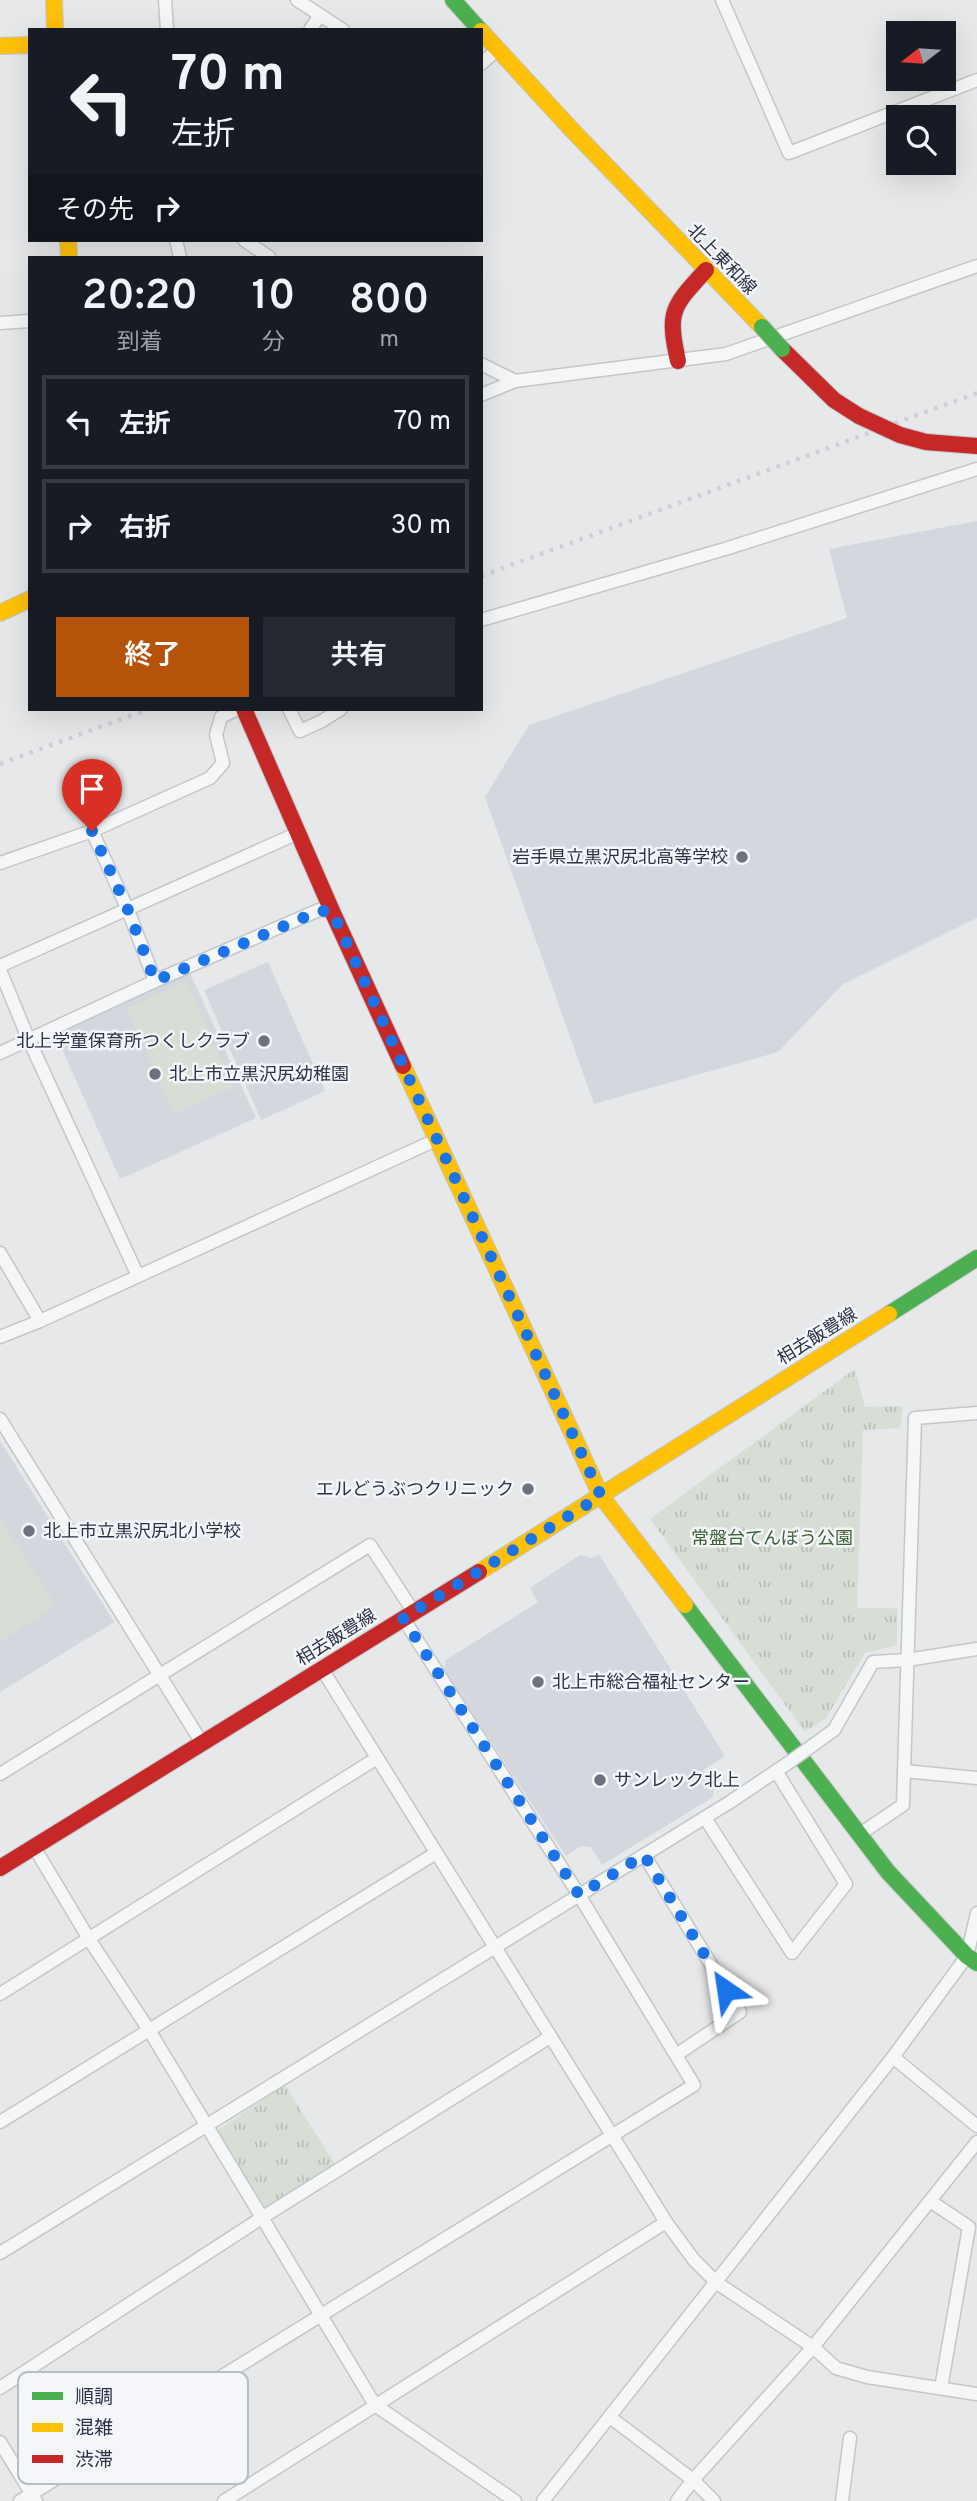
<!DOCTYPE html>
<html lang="ja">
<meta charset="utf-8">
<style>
body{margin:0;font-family:Overpass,"Noto Sans JP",sans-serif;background:#242831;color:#f1f3f6;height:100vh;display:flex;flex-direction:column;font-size:26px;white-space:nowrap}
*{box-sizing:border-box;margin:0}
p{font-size:23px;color:#9ea1a6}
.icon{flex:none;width:38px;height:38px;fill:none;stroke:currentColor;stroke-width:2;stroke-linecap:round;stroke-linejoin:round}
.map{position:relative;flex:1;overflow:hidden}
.side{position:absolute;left:28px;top:256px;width:455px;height:455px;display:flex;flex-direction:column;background:#171b24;border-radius:0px;box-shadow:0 7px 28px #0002}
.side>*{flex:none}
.banner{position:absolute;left:28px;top:28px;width:455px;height:214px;border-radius:0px;box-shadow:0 7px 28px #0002;background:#171b24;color:#f1f3f6;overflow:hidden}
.needle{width:46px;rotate:253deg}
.controls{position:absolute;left:886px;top:21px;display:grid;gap:14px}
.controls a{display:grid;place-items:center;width:70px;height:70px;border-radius:0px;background:#171b24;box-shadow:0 7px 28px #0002;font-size:35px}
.pin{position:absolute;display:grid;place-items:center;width:60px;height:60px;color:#fff;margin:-72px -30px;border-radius:50% 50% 50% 0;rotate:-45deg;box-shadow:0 0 7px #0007}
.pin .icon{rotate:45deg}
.me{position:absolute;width:77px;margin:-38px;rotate:328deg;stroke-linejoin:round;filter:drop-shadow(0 0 5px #0008)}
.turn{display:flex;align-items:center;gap:24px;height:147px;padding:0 28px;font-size:32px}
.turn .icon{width:91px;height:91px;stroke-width:2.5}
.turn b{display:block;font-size:49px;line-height:60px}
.then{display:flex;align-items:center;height:66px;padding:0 28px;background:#0003;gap:14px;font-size:26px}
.eta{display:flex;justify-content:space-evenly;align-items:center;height:119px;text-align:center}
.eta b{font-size:42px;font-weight:600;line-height:49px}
.button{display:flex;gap:14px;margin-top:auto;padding:14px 28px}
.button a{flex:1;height:80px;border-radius:0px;background:#b45309;color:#fff;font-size:28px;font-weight:600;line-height:80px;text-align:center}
.button a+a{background:#242831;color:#f1f3f6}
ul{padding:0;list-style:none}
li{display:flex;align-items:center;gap:21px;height:94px;margin:0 14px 10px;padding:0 14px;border:4px solid #363941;border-radius:0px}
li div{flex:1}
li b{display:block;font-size:26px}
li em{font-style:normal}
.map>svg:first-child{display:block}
.built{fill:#d4d7dd}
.park{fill:url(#park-tufts)}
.pitch{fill:#d6ded6}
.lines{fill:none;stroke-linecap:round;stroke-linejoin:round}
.street-casing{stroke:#c4c6c8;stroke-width:15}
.fast-casing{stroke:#c4c6c8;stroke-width:18}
.slow-casing{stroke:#c4c6c8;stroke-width:18}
.jam-casing{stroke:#c4c6c8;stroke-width:18}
.street{stroke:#f5f6f7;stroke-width:12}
.fast{stroke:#4caf50;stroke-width:16}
.slow{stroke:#ffc107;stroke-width:16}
.jam{stroke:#c62828;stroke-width:16}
.rail{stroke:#cecfd2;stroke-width:4.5;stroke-dasharray:3.5 7;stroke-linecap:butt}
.street-bridge-casing{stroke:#c4c6c8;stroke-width:15;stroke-linecap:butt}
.fast-bridge-casing{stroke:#c2c5c8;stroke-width:18;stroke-linecap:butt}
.jam-bridge-casing{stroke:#c2c5c8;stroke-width:18;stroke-linecap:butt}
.street-bridge{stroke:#f5f6f7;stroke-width:12}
.fast-bridge{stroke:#4caf50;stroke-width:16}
.jam-bridge{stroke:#c62828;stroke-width:16}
.route{stroke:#1a73e8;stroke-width:12;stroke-dasharray:0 21.6}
.poi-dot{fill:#6c737f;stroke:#f4f6f9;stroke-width:2.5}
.labels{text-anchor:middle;stroke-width:5;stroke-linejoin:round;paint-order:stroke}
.street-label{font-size:18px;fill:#2b3445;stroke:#f4f6f9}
.poi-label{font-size:18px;fill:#2b3445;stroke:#f4f6f9;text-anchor:start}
.park-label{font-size:18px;fill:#3f6138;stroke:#f4f6f9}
.key{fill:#f4f6f9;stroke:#b8bcc3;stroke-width:2}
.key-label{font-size:19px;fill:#2b3445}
</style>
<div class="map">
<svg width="977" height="2501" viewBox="0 0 977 2501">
<defs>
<pattern id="park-tufts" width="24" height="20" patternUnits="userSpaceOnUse" patternTransform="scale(1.75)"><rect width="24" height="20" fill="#d6ded6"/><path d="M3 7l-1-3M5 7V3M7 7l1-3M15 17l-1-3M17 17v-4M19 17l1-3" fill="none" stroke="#b8bfb9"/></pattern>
</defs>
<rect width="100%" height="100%" fill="#e6e8ea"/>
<g class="built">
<polygon points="977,521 977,918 843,984 778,1052 594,1104 485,797 529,725 847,618 829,549"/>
<polygon points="268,962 325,1091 261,1120 204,990"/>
<polygon points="190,973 256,1118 120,1179 54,1031"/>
<polygon points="0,1441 114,1622 0,1692"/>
<polygon points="599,1554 725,1756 703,1770 714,1789 713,1797 602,1865 591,1847 581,1846 566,1856 444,1670 446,1660 538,1602 530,1588 580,1555 591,1558"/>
</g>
<g class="park">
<polygon points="855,1369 865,1407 903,1406 900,1428 863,1430 857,1608 897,1608 897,1645 865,1653 826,1718 805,1732 650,1519"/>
<polygon points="285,2085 336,2166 263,2210 218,2130"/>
</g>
<g class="pitch">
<polygon points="187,981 234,1087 174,1114 127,1008"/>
<polygon points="0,1518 56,1606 0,1642"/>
</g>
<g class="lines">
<g class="street-casing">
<g id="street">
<polyline points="165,0 167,30"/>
<polyline points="297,0 343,30"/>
<polyline points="722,0 789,153 977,80"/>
<polyline points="310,30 320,15"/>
<polyline points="481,64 498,49"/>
<polyline points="176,240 180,257"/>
<polyline points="244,240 269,257"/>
<polyline points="0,323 30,321"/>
<polyline points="481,364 515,381"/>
<polyline points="481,395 515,381 726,354 977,266"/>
<polyline points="481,620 725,549 977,469"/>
<polyline points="289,709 300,731 322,721 341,709"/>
<polyline points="92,831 128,910 155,981"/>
<polyline points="0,863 92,831 210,778 223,763 216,735 221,717 237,709"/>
<polyline points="0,966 298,833"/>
<polyline points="0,970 28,1038 138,1276"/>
<polyline points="0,1053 155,981 319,910 332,911"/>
<polyline points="0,1253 40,1321"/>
<polyline points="0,1337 40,1321 438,1139"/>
<polyline points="0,1419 202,1743"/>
<polyline points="322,1669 666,2222 694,2260 717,2283 813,2347 836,2368 867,2377 977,2394"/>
<polyline points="834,1730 873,1662 907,1660 977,1649"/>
<polyline points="904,1771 977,1778"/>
<polyline points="0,1774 370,1545 413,1611"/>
<polyline points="705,1818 792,1953 846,1884 776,1771"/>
<polyline points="860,1834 903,1805 915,1418 977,1413"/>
<polyline points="34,1847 89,1939 149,2030 375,2405 515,2501"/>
<polyline points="644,1855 740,2012 676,2055"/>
<polyline points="0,1994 377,1758"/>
<polyline points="893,2057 977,2126"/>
<polyline points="0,2122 436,1853"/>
<polyline points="930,2201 969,2227 941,2388"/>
<polyline points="0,2253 730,1802 791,1761"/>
<polyline points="0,2388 263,2217 550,2037"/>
<polyline points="610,2417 693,2480 714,2501"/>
<polyline points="0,2442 36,2501"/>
<polyline points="20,2501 694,2085 579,1895 403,1618"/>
<polyline points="224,2501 666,2222"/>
<polyline points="543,2501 893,2057 967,1956 977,1913"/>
<polyline points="677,2501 693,2480 813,2347 977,2142"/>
<polyline points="842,2501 850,2438"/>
</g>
</g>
<g class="fast-casing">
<g id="fast">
<polyline points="453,0 480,30"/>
<polyline points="889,1314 977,1258"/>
<polyline points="685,1605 888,1872 967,1956 977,1963"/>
</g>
</g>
<g class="slow-casing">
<g id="slow">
<polyline points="54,0 55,30"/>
<polyline points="481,31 572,130 762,327"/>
<polyline points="0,46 30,45"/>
<polyline points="68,240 69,257"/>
<polyline points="0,613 30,599"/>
<polyline points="403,1066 601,1496 685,1605"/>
<polyline points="479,1572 889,1314"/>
</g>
</g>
<g class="jam-casing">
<g id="jam">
<polyline points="782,349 834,400 859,416"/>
<path d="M678 361C667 311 672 307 706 270"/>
<polyline points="926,442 977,446"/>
<polyline points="244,709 332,911 403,1066"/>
<polyline points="0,1868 479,1572"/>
</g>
</g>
<use href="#street" class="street"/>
<use href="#fast" class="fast"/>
<use href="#slow" class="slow"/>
<use href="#jam" class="jam"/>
<g class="rail">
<polyline points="481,576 977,393"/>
<polyline points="0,764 149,709"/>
</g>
<g class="street-bridge-casing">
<polyline id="street-bridge" points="791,1761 834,1730"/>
</g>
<g class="fast-bridge-casing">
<polyline id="fast-bridge" points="762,327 782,349"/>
</g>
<g class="jam-bridge-casing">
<polyline id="jam-bridge" points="859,416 900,435 926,442"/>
</g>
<use href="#street-bridge" class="street-bridge"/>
<use href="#fast-bridge" class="fast-bridge"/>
<use href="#jam-bridge" class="jam-bridge"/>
</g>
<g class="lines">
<polyline class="route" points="92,831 128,910 155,981 319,911 332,911 601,1496 403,1618 579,1895 644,1855 726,1990"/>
</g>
<g class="poi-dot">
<circle cx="742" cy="857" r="7"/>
<circle cx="264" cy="1041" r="7"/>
<circle cx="155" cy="1074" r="7"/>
<circle cx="528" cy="1489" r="7"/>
<circle cx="29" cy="1531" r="7"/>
<circle cx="538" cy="1682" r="7"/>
<circle cx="600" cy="1780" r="7"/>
</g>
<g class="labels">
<g class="street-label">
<text transform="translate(722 259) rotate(46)" y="6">北上東和線</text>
<text transform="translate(817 1336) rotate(-32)" y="6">相去飯豊線</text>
<text transform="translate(336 1637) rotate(-32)" y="6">相去飯豊線</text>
</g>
<g class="poi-label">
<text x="728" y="863" text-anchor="end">岩手県立黒沢尻北高等学校</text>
<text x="250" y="1047" text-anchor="end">北上学童保育所つくしクラブ</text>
<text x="169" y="1080">北上市立黒沢尻幼稚園</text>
<text x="514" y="1495" text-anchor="end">エルどうぶつクリニック</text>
<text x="43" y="1537">北上市立黒沢尻北小学校</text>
<text x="552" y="1688">北上市総合福祉センター</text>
<text x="614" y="1786">サンレック北上</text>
</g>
<g class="park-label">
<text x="772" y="1544">常盤台てんぼう公園</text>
</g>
</g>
<rect x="18" y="2372" width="230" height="112" rx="10" class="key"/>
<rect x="32" y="2392" width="31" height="8" fill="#4caf50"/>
<rect x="32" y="2423" width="31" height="9" fill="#ffc107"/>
<rect x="32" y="2455" width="31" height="8" fill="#c62828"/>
<g class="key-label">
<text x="75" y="2403">順調</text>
<text x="75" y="2434">混雑</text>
<text x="75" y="2466">渋滞</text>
</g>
</svg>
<div class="controls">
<a><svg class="needle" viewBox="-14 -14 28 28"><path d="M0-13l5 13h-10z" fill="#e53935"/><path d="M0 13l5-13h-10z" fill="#9ea1a6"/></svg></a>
<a><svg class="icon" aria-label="search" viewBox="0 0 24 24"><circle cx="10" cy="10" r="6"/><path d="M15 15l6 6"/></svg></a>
</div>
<div class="pin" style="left:92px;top:831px;background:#d93025"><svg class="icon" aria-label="arrive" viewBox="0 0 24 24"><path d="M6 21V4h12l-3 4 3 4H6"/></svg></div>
<svg class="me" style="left:726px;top:1990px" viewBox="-20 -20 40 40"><path d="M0-17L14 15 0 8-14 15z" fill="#1a73e8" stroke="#fff" stroke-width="4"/></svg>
<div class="banner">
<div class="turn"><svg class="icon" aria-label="left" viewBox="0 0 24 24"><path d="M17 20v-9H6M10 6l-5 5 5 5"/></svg><div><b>70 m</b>左折</div></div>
<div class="then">その先<svg class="icon" aria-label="right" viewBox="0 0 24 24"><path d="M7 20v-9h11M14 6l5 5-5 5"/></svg></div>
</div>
<section class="side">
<div class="eta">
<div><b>20:20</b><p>到着</p></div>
<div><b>10</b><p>分</p></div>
<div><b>800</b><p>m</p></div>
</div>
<ul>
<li><svg class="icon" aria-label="left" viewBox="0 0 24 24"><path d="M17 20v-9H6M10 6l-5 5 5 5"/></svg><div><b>左折</b></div><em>70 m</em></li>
<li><svg class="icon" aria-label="right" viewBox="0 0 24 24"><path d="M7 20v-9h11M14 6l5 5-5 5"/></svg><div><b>右折</b></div><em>30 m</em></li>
</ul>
<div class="button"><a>終了</a><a>共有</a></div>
</section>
</div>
